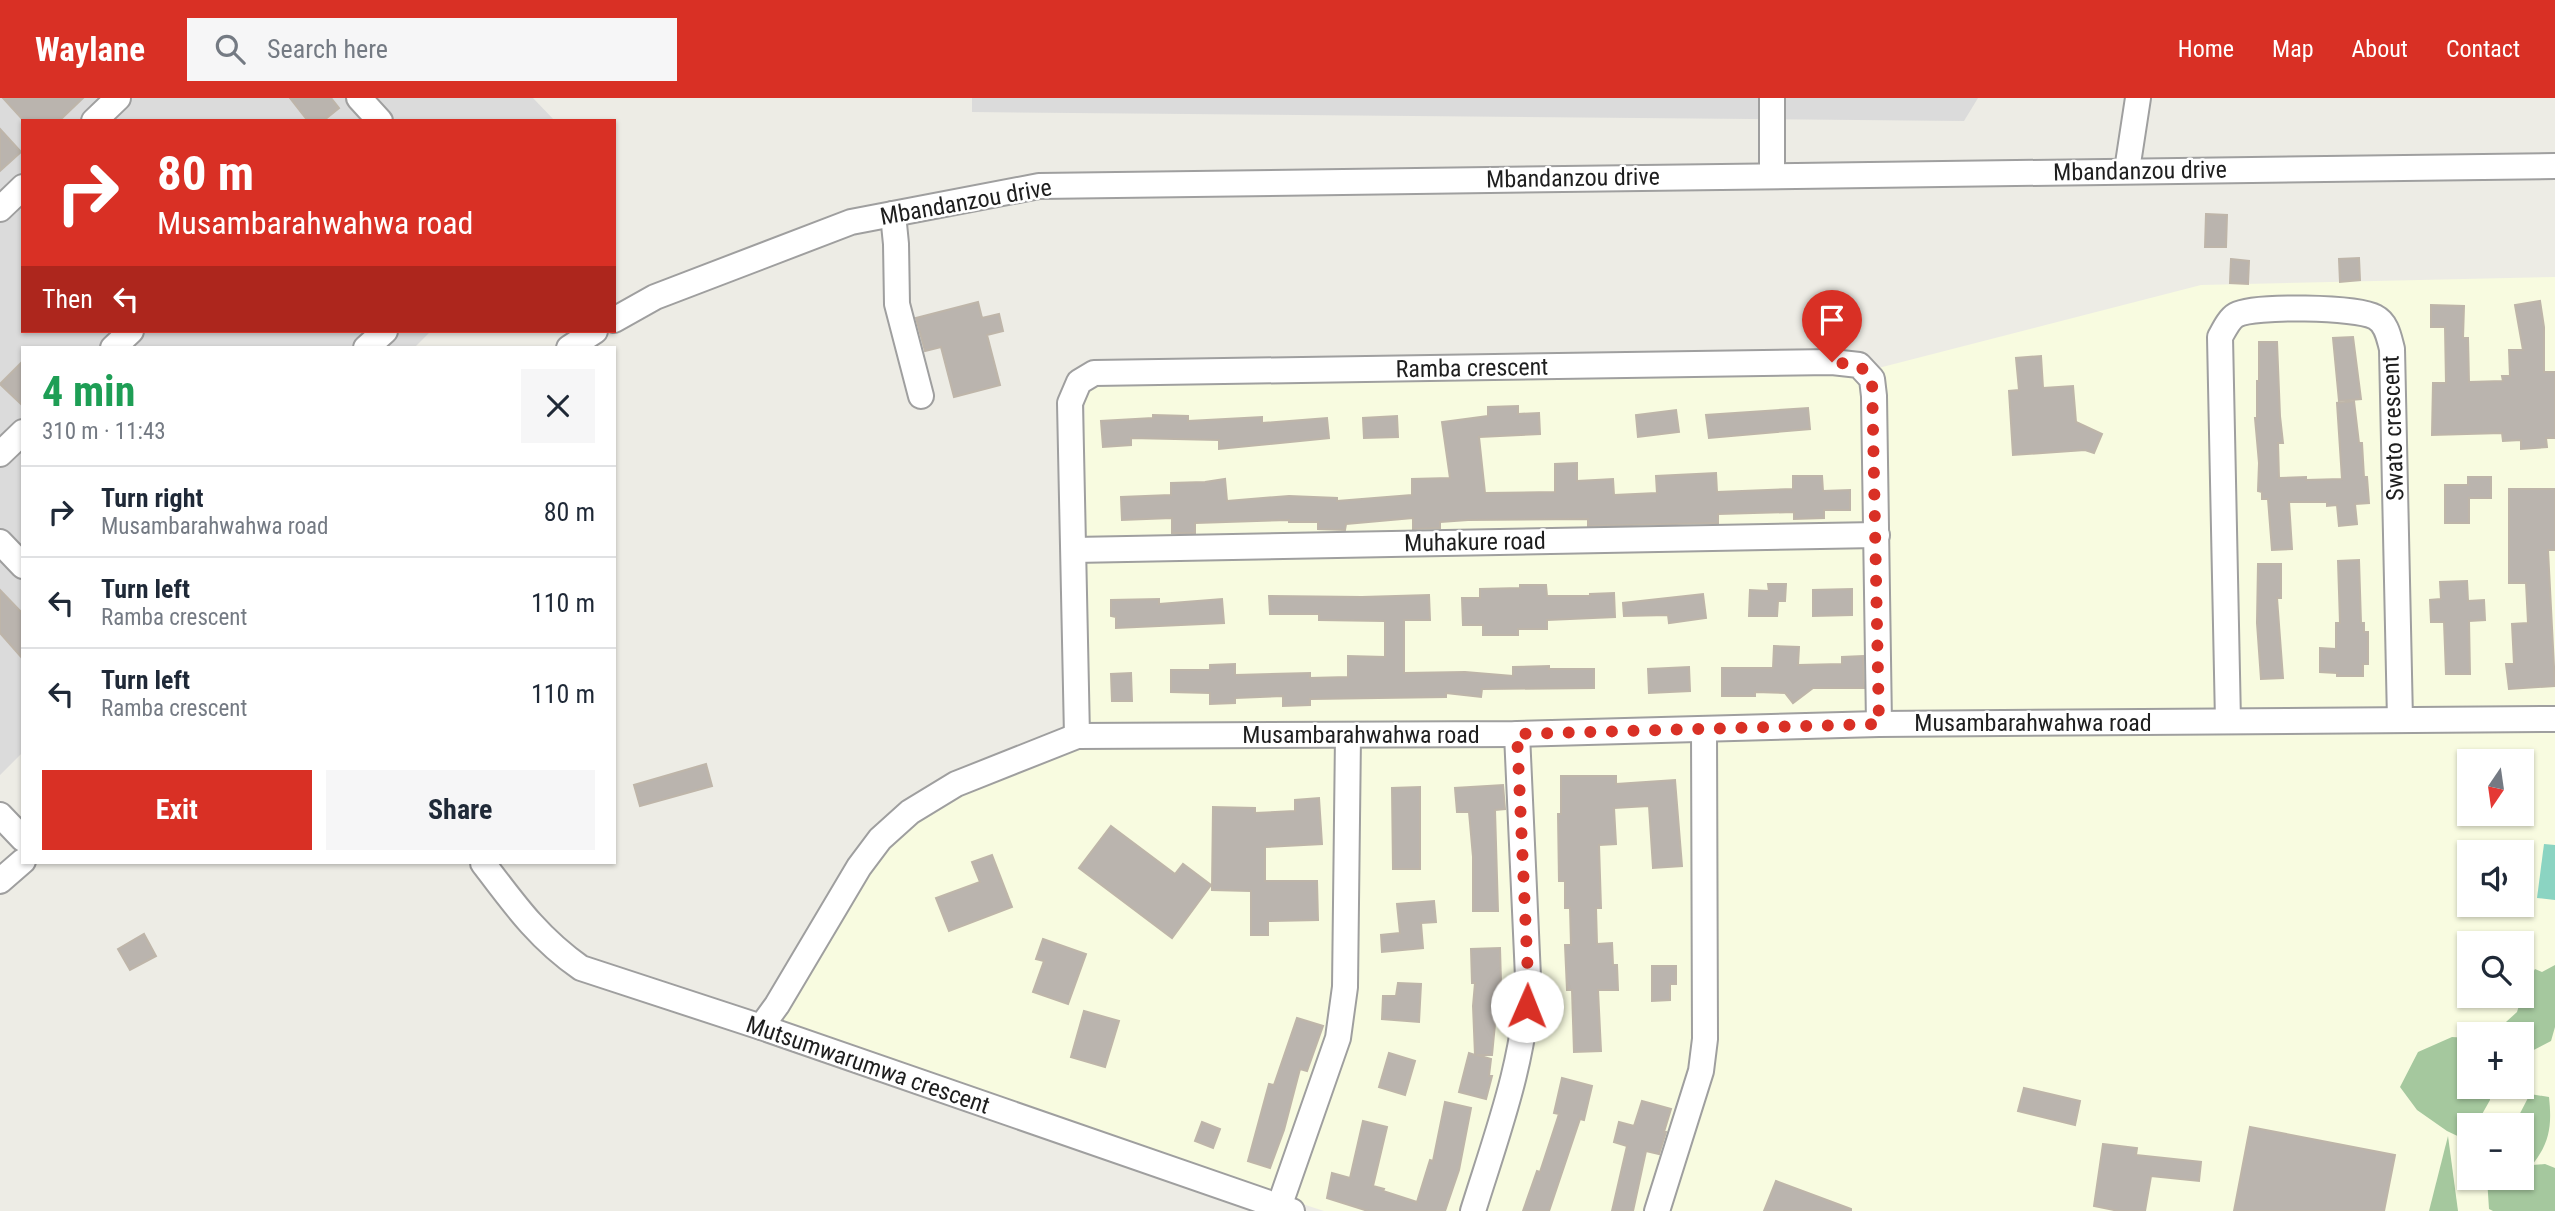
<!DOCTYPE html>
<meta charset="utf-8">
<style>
body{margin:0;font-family:"Roboto Condensed",sans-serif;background:#f6f6f7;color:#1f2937;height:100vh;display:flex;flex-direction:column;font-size:26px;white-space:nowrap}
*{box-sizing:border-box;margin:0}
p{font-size:23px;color:#747a83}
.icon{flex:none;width:38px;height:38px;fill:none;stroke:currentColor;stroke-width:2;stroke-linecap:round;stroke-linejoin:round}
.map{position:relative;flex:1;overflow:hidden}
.drawer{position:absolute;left:21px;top:248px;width:595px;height:518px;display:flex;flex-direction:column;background:#fff;border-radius:0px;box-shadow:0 2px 5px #0004}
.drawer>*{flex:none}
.guide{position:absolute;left:21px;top:21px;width:595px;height:214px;border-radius:0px;box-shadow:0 2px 5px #0004;background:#d93025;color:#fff;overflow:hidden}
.needle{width:46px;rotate:193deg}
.controls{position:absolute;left:2457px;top:651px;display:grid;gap:14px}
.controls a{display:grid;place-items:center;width:77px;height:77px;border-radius:0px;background:#fff;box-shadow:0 2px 5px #0004;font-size:35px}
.pin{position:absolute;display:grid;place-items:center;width:60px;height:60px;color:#fff;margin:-72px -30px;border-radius:50% 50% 50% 0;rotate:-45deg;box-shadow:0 0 7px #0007}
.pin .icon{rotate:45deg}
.me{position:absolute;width:77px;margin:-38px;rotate:1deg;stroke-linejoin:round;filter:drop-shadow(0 0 5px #0008)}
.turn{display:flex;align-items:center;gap:24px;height:147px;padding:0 21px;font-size:32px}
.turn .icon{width:91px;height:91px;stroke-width:2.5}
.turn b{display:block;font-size:49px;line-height:60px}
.then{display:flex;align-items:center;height:66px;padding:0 21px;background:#0003;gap:14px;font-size:26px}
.round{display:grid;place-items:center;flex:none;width:74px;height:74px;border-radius:0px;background:#f6f6f7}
.overview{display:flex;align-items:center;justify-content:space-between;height:119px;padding:0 21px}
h1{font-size:42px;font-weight:700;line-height:52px;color:#1e9e55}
.cta{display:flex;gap:14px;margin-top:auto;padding:14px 21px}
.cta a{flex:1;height:80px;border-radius:0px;background:#d93025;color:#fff;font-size:28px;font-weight:700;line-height:80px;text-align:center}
.cta a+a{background:#f6f6f7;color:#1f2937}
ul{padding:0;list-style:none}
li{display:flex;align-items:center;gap:21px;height:91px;padding:0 21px;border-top:2px solid #e0e1e3}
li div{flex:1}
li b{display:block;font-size:26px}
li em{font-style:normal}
header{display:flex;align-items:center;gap:42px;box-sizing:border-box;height:98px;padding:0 35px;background:#d93025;color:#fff}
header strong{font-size:33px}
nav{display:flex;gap:38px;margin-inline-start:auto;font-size:24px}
.search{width:490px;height:63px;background:#f6f6f7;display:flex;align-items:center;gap:18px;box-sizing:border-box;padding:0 24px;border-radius:0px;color:#747a83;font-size:26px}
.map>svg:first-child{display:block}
.residential{fill:#dbdbdb}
.education{fill:#f8fbe0;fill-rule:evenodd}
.forest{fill:#a5c89e}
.pitch{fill:#8bd4c2}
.building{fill:#bab4ae;stroke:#beb5a9;stroke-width:2}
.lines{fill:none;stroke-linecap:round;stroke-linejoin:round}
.minor-casing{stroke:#9f9f9f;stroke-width:28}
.minor{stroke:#fff;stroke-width:24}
.route{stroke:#d93025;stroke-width:12;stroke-dasharray:0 21.6}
.labels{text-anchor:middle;stroke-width:5;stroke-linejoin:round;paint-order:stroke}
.street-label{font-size:24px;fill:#1e1e1e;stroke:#fff}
</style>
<header>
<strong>Waylane</strong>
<div class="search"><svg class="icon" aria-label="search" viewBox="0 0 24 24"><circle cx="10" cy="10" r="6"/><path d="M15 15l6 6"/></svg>Search here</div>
<nav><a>Home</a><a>Map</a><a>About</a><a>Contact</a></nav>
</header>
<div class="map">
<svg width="2555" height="1113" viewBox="0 0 2555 1113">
<rect width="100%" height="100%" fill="#edece5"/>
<g class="residential">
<polygon points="0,0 533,0 555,23 23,23 23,233 431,233 414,250 23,250 23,654 0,677"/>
<polygon points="972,0 1978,0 1964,23 972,14"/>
</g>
<path class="education" d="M2555 179V1113H1324L755 929 910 711 1075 632 1086 273 1859 275 2201 187ZM2469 663H2522V716H2469ZM2469 754H2522V807H2469ZM2469 845H2522V898H2469ZM2469 936H2522V989H2469ZM2469 1027H2522V1080H2469Z"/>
<g class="forest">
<polygon points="2555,867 2555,929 2551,943 2522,958 2522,936 2502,936 2506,924 2517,914 2525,888 2535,871 2542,874"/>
<polygon points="2452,939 2469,940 2469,989 2489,989 2490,1002 2476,1027 2469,1027 2468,1043 2447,1033 2417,1012 2400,989 2418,954"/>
<path d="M2530 996 2549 999C2552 1027 2550 1045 2532 1067L2545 1066 2555 1070V1113H2493L2489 1111 2487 1080H2522V1027H2514Z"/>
<polygon points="2448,1038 2458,1113 2429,1113"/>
</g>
<polygon class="pitch" points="2544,746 2555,747 2555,802 2537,800"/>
<g class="building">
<polygon points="3,0 83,0 59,23 24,23"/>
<polygon points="290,0 331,0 339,10 323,23 308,23"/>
<polygon points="0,31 21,54 0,73"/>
<polygon points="2206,116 2227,117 2226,149 2205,149"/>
<polygon points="2359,160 2360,182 2340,184 2339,161"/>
<polygon points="2231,161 2249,163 2248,186 2230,185"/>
<polygon points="2540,203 2544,229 2544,274 2555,274 2555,340 2546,340 2547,349 2521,351 2521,342 2503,343 2502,335 2432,337 2433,285 2446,285 2445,229 2431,229 2431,207 2464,208 2463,240 2468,240 2469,284 2503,283 2502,278 2510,278 2509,252 2523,252 2515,207"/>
<polygon points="978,204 982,220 999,216 1003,233 987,237 1000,287 954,299 941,249 925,253 916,220"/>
<polygon points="2353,239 2361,301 2339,303 2333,240"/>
<polygon points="2259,244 2277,244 2280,318 2283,345 2278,345 2279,380 2306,379 2306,382 2342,381 2337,305 2354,303 2359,345 2362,345 2364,379 2367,379 2369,405 2355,406 2357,426 2339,428 2337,407 2327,408 2327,404 2289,404 2292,451 2272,452 2268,401 2262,401 2262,394 2258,393 2259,365 2255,320 2257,320 2257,283 2259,283"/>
<polygon points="2041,258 2043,290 2073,288 2076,324 2102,336 2094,355 2085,352 2013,357 2009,293 2019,292 2016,260"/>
<polygon points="23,263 23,308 0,286"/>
<polygon points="1518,308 1518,316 1539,315 1540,336 1479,339 1485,395 1555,394 1555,366 1577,365 1577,383 1613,381 1614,397 1657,395 1656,378 1716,375 1717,394 1793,391 1793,378 1822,378 1823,393 1850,392 1850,412 1824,412 1824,420 1794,421 1794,414 1718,416 1718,425 1588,428 1588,421 1468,422 1440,424 1440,430 1413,431 1413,420 1346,426 1345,432 1318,431 1318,424 1289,424 1289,422 1195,425 1195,435 1172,435 1172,420 1122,422 1121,399 1171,397 1171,385 1205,384 1225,381 1227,403 1289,398 1337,400 1337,403 1412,397 1412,381 1450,380 1442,324 1488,318 1488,309"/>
<polygon points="1808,310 1810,331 1709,340 1706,317"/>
<polygon points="1676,312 1679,334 1638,339 1636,317"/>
<polygon points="1153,317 1188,318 1188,323 1262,319 1262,325 1327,320 1329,340 1219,351 1219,342 1131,340 1131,347 1103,349 1101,323 1153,320"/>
<polygon points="1397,318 1398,339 1364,340 1363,320"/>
<polygon points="2468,379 2491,379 2491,400 2469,400 2469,425 2445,425 2445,387 2468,387"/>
<polygon points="2509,391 2555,391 2555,452 2548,452 2555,588 2509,591 2506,566 2514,566 2512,526 2528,525 2526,485 2509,485"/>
<polygon points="2359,462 2361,525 2364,525 2364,534 2368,534 2368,566 2363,566 2363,578 2337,578 2337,575 2320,574 2320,550 2336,551 2336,525 2340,525 2338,463"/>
<polygon points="2258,466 2281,466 2281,500 2277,500 2283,580 2261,581 2257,525"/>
<polygon points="2467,483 2468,503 2484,502 2485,522 2469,523 2470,576 2446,576 2444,524 2431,524 2430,502 2441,501 2440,484"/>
<polygon points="1768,486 1786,486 1785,503 1778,503 1777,518 1749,518 1750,492 1769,493"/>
<polygon points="1520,487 1546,487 1547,498 1590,498 1590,496 1614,495 1615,519 1547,522 1547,531 1518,531 1518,537 1483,537 1483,527 1463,527 1462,500 1480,500 1480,491 1520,490"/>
<polygon points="1852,491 1852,517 1813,518 1813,492"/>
<polygon points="0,492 23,516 23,561 0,535"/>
<polygon points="1703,496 1706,520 1669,525 1668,517 1624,518 1623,505"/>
<polygon points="1429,497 1430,522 1404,522 1404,575 1465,574 1513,578 1513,569 1549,568 1549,571 1594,571 1594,590 1482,591 1481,599 1446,595 1446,599 1310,601 1310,607 1283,608 1283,598 1235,600 1235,605 1210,606 1210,595 1171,594 1171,572 1210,572 1210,567 1235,566 1235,577 1310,575 1310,580 1348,579 1348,558 1385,559 1385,523 1319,522 1319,516 1270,516 1269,498 1362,499"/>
<polygon points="1159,501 1159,506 1222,501 1224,525 1116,530 1116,519 1111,518 1111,502"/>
<polygon points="1774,548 1799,549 1798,567 1842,566 1842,559 1863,558 1864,590 1813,590 1793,605 1785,595 1755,594 1755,598 1722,598 1722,570 1773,570"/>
<polygon points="1689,569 1690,593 1649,595 1648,571"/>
<polygon points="1131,575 1132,603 1112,603 1111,576"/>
<polygon points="706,666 712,688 640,708 634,687"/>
<polygon points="1561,678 1616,678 1616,686 1675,682 1682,768 1653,770 1649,708 1614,710 1616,746 1599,747 1601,810 1596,810 1597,846 1612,845 1613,867 1617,867 1618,892 1598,892 1601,953 1574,954 1572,892 1567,892 1565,847 1571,847 1570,810 1565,810 1565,783 1559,783 1558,716 1561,716"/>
<polygon points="1503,687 1505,711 1495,712 1498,813 1473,813 1473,759 1469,714 1457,714 1455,690"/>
<polygon points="1420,689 1420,771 1393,771 1392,690"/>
<polygon points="1319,700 1322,746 1265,749 1265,783 1317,783 1318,822 1268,823 1268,837 1251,837 1251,793 1212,792 1213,709 1255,710 1255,715 1295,713 1295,702"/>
<polygon points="1111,728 1175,776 1183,766 1211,787 1172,840 1079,770"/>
<polygon points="992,757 1012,809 949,833 936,800 980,784 972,764"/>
<polygon points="1434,803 1436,824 1421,825 1423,850 1382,854 1381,837 1400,835 1397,806"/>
<polygon points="144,836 156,858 130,872 118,851"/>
<polygon points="1043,841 1086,856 1068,906 1033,894 1044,863 1036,861"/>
<polygon points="1500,850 1501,884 1499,885 1492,957 1477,957 1491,961 1489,978 1492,978 1486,1001 1459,994 1469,955 1475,957 1473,908 1475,885 1472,885 1471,851"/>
<polygon points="1652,868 1676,868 1676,886 1670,886 1670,902 1652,903"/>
<polygon points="1398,885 1421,886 1419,924 1382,921 1383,898 1396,898"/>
<polygon points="1084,913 1119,923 1105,969 1071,959"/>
<polygon points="1297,920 1323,928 1307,973 1300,971 1284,1032 1270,1070 1248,1063 1269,986 1274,987"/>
<polygon points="1389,955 1415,963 1405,997 1379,989"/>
<polygon points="1562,980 1592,988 1584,1022 1580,1021 1549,1113 1523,1113 1537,1073 1540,1074 1559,1016 1554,1015"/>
<polygon points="2024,990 2080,1003 2075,1027 2018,1013"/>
<polygon points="1642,1003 1671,1011 1664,1034 1666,1034 1659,1056 1646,1053 1633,1113 1612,1113 1627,1048 1614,1044 1619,1024 1634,1028"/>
<polygon points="1445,1004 1471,1010 1459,1072 1445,1113 1368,1113 1327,1100 1332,1075 1350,1080 1363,1023 1387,1029 1373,1088 1384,1091 1383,1093 1417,1104 1430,1062 1433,1063"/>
<polygon points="1202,1024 1220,1031 1213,1050 1195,1043"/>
<polygon points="2250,1029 2395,1057 2384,1113 2234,1113"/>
<polygon points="2103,1046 2137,1050 2136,1057 2201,1064 2199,1083 2151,1078 2145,1113 2119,1113 2094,1108"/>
<polygon points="1776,1083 1851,1111 1851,1113 1764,1113"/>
</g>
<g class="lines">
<g class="minor-casing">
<g id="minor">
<polyline points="359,0 380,23"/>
<polyline points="94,23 118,0"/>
<polyline points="2127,72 2138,0"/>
<polyline points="1772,77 1772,0"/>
<polyline points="0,111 23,89"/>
<polyline points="893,116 896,146 897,206 921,298"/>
<polyline points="614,222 655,199 851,124 1039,88 2555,68"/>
<polyline points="113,250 131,233"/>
<polyline points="366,250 385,233"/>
<polyline points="569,250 595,233"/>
<polyline points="0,356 23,334"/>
<polyline points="0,444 23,468"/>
<polyline points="1074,452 1877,437"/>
<path d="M2228 623 2220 239C2224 232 2229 221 2236 217 2253 207 2357 209 2375 219 2387 225 2389 240 2392 251L2400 622"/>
<polyline points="1077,638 1070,305 1079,284 1094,275 1832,264 1859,267 1872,281 1874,298 1879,626"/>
<polyline points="0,717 23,741"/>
<path d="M483 765C514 806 538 840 581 870L761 929 1292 1113"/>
<polyline points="0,783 23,763"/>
<polyline points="761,929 777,907 859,769 880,741 910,714 956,686 1077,638 1517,636 1879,626 2555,621"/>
<polyline points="1279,1109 1338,940 1345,889 1348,638"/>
<path d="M1473 1113C1497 1036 1526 960 1528 879L1517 636"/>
<polyline points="1657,1113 1701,973 1705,941 1704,631"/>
</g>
</g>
<use href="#minor" class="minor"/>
</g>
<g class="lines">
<polyline class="route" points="1527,908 1528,879 1517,636 1879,626 1872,281 1859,267 1832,264"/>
</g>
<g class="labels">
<g class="street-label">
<text transform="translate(2140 73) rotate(-1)" y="8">Mbandanzou drive</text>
<text transform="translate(1573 80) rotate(-1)" y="8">Mbandanzou drive</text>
<text transform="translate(966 104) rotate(-10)" y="8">Mbandanzou drive</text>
<text transform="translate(1472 270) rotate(-1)" y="8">Ramba crescent</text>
<text transform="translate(2393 330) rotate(-92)" y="8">Swato crescent</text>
<text transform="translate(1475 444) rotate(-1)" y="8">Muhakure road</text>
<text x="2033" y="633">Musambarahwahwa road</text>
<text x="1361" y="645">Musambarahwahwa road</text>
<text transform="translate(868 967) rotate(19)" y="8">Mutsumwarumwa crescent</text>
</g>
</g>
</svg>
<div class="controls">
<a><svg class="needle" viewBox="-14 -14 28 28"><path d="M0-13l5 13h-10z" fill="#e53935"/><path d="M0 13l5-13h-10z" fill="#747a83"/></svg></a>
<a><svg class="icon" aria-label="sound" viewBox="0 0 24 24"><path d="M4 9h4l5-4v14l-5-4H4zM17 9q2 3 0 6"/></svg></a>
<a><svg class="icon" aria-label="search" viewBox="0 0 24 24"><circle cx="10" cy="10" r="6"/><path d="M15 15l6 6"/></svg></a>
<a>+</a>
<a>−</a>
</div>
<div class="pin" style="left:1832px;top:264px;background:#d93025"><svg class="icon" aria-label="arrive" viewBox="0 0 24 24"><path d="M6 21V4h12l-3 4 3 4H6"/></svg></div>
<svg class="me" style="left:1527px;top:908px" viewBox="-20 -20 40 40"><circle r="19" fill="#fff"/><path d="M0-13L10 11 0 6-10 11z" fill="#d93025"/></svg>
<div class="guide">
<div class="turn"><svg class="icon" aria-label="right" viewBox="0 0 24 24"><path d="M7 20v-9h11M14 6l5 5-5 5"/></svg><div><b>80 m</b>Musambarahwahwa road</div></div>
<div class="then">Then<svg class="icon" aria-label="left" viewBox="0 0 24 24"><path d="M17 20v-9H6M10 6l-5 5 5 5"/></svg></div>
</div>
<section class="drawer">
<div class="overview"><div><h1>4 min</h1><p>310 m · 11:43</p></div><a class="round"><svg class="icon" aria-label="close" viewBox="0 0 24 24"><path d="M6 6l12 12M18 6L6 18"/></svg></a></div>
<ul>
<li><svg class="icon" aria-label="right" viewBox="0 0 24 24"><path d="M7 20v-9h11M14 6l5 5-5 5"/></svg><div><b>Turn right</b><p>Musambarahwahwa road</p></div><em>80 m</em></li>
<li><svg class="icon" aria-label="left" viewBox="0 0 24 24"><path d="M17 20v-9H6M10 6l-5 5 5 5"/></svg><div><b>Turn left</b><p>Ramba crescent</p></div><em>110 m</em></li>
<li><svg class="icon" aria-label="left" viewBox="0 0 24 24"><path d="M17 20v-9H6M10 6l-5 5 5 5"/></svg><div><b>Turn left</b><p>Ramba crescent</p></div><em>110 m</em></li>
</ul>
<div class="cta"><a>Exit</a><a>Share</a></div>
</section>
</div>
